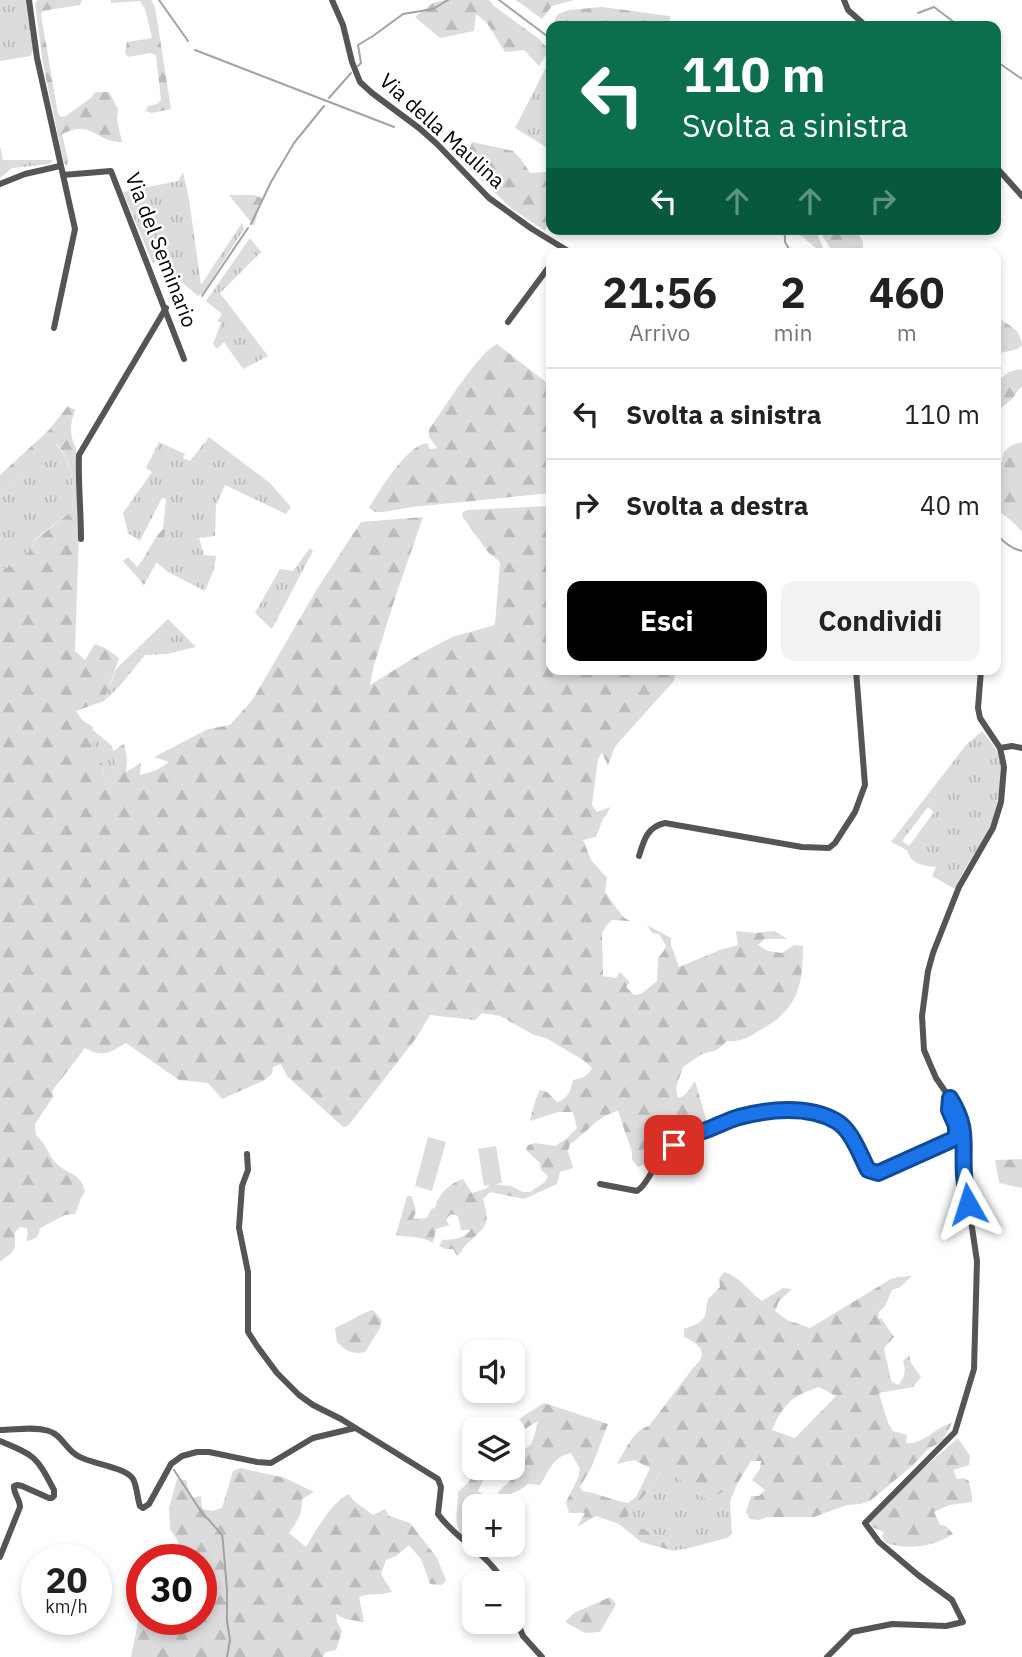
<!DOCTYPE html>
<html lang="it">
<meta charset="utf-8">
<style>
body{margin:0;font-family:"IBM Plex Sans",sans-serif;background:#f2f2f2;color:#222;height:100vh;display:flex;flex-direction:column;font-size:26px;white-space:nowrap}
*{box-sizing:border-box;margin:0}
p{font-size:23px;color:#767676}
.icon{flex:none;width:38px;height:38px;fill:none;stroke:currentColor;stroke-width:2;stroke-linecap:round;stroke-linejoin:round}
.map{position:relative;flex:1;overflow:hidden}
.details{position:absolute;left:546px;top:248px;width:455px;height:427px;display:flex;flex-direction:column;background:#fff;border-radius:14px;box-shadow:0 4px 10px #0003}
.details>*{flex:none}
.hud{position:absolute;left:546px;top:21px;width:455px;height:214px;border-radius:14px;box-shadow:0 4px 10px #0003;background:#0b6e4f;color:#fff;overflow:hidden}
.fabs{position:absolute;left:462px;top:1340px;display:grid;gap:14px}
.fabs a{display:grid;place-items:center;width:63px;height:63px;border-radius:14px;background:#fff;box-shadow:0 4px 10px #0003;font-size:35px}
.speed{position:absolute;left:21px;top:1544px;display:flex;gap:14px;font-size:35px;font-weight:700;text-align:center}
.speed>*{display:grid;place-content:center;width:91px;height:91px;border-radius:50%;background:#fff;box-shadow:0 4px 10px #0003;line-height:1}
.speed small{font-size:18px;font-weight:400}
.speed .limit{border:10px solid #d22;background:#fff;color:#111}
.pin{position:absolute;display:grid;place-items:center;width:60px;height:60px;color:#fff;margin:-30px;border-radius:14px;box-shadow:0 4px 10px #0006}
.me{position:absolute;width:77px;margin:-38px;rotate:354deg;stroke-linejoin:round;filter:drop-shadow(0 0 5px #0008)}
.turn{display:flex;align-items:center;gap:24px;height:147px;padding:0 21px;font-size:32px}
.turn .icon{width:91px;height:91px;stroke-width:2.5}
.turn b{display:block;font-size:49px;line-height:60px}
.lanes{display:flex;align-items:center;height:66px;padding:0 21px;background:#0003;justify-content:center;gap:35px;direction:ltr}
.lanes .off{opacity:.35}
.eta{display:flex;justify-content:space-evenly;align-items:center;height:119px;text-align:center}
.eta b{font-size:42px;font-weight:800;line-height:49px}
.button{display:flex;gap:14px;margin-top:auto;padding:14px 21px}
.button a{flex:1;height:80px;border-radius:14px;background:#000;color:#fff;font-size:28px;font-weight:800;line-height:80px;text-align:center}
.button a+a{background:#f2f2f2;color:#222}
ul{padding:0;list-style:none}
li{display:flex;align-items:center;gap:21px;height:91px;padding:0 21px;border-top:2px solid #e0e0e0}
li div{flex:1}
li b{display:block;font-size:26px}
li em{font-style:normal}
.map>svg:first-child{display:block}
.grass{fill:url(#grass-tufts);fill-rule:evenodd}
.forest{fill:url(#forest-firs);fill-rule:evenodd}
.pitch{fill:#dcdcdc}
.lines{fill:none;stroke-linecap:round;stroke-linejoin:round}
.stream{stroke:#a3a3a3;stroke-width:2}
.minor{stroke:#555;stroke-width:6}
.route-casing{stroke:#114b97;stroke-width:18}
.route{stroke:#1a73e8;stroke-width:12}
.labels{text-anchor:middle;stroke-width:5;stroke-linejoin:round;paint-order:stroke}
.street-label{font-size:21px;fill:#000;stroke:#fff}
</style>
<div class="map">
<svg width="1022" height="1657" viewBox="0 0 1022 1657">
<defs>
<pattern id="grass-tufts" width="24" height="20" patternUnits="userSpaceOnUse" patternTransform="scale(1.75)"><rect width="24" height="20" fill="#dcdcdc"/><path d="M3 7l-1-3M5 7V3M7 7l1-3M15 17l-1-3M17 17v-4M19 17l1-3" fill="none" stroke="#bbb"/></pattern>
<pattern id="forest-firs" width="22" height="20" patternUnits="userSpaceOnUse" patternTransform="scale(1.75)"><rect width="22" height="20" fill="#dcdcdc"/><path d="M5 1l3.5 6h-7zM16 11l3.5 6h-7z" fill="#bbb"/></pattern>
</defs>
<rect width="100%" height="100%" fill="#fff"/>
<g class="grass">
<polygon points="0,0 27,0 33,49 31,56 0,61"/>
<polygon points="551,58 551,150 515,128"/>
<polygon points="0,146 3,160 53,160 50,164 12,168 0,178"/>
<polygon points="183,172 189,199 201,285 242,223 244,229 203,293 198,296 157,261 153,264 123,192 178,181"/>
<polygon points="250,238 261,252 220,293 268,356 243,369 224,342 217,349 213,344 221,323 218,320 222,314 206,301"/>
<polygon points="209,437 270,483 291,507 286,514 225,485 216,505 215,536 199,538 204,555 216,556 214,569 205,591 168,572 156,562 160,556 165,528 163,529 166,499 162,498 140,541 128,533 123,513 152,472 146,468 159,442 185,454 183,458 190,461"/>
<path d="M55 444C73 459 75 490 72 511L35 539C34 549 23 556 19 566L0 569V494Z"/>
<polygon points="310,548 313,551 272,629 255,613 280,569 293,571"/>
<polygon points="168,619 196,647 167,654 145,655 119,687 104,701 116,669"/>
<polygon points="93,730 112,746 118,775 109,789 104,780 103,764 93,759"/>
<path d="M982 731C990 741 999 751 1001 763 1004 778 995 818 988 832 978 851 963 868 955 889L932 876 936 867C923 866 911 864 907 850L891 842 966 745ZM928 807 934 812 909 846 902 841Z"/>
<path d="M666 1472C678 1475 696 1492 708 1500 718 1495 727 1488 737 1484L730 1502 732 1534 727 1538 685 1549 676 1550 663 1537 655 1535 625 1521 629 1513 650 1489 658 1474Z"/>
</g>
<g class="forest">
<path d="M38 0H82L80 5 42 11 41 15 58 114 61 117 66 116 92 97 95 92H109L118 109 117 120 122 142C95 142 93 119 62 134L68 160 67 166 64 163 43 64 35 4Z"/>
<polygon points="111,0 151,0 155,7 171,109 152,113 145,111 148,106 157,104 161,100 156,55 150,53 128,57 125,53 127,42 152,38 145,9 140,1 111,3"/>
<polygon points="445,0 489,0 494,6 539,39 549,50 539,66 524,50 505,52 487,23 476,14 474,31 440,38 415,17 433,3"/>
<polygon points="516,0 574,0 552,6 542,19"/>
<polygon points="602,7 670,16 670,26 552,25 558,14 569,10"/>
<polygon points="472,142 513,151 521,159 530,173 545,172 551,175 551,214 545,231 511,208 462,161 466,159"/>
<polygon points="229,195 254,195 262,198 254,226"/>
<polygon points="793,229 815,229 826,254 823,254"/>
<polygon points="818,229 856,229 863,242 863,254 834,254"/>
<path d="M996 313C1006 329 1018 322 1022 345L1018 349 996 354Z"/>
<path d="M497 344 551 386V442C549 449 551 482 551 493L412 507 383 512H375L369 508C379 491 407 445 427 443L430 449 437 448 429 437V430C442 411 479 352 497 344Z"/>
<polygon points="1019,369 1022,370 1022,387 1019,389 1013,398 998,411 996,410 996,382 1009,372"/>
<path d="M68 406 75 410C70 425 69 434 76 448L79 532 75 651 85 660 95 644 105 648 119 658 104 701 76 711 82 720 93 727V759L103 764 104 780 109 789 118 775 112 752 124 744 127 760 126 772 141 763 140 775 157 770 169 762 154 757 208 729 230 725 253 699 317 589 361 522 423 517 395 598 374 665 370 685 420 654 452 637 495 625 500 562 488 552 462 516 463 512 468 510 551 506V670H677L673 682 618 743 614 749 608 765 602 753 598 759 592 805 597 812 610 807 607 814 603 819 596 837 583 840 591 860 607 878 605 892 623 917 630 921 612 920 606 926 602 933 603 976 616 978 620 972 630 982 626 987 634 995 641 994 657 981 658 958 663 952 666 946 659 934 652 933 647 925 671 938V945L679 967 720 950 738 945 736 931 756 933 775 931 787 939H764L758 945 768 951 782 953 794 945 803 946C803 985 798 1009 762 1029 749 1037 743 1042 727 1041L717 1050 702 1054 683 1067 676 1087 678 1098 685 1095 695 1081 705 1115 709 1126C682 1131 674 1134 660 1158L638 1167 632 1160V1152L618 1111C598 1115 586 1134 570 1144L568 1151 573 1168 560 1172 557 1184 524 1199 490 1192 483 1199C491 1227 486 1225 468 1243 463 1247 462 1252 457 1256L453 1249H446L439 1246 443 1240C454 1239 467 1239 472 1227L469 1230H461L458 1216 451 1214 446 1219 449 1225 436 1229 433 1243C420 1235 411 1238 396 1235L407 1196H411C415 1206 418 1210 413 1219L427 1218 431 1209 435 1208C438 1194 450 1183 463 1179L472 1193 485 1189 491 1184 511 1186 523 1192H530L545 1182 548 1176 541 1170 540 1163 526 1150 528 1145 535 1143 555 1146 566 1139 577 1128 573 1112H558L530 1121C532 1113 536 1096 540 1090L547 1092 557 1102C569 1098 570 1092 573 1080 582 1078 587 1077 592 1068L583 1060 546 1038 534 1035 500 1016 482 1013 475 1020 430 1015 417 1037 351 1122 346 1127 342 1126 287 1076 281 1064 273 1067 272 1074 263 1081 222 1099 208 1083 179 1080 126 1043C109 1053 104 1058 85 1048L52 1091 53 1097 35 1124 36 1135C46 1143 48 1156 57 1164 69 1175 81 1173 85 1192 79 1199 79 1206 75 1214L65 1215 40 1228C39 1237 35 1240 26 1241L28 1234 27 1228 20 1227 15 1232C15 1252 17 1249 0 1262V569L19 565C23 556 34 549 35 540L72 511C75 490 73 459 56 444L0 494V475L49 430Z"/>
<polygon points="1022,442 1022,532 1013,522 996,509 996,459 1002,462 1003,453 1010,446"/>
<path d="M166 527 160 556 144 585 123 561 128 557 137 567C148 555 153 536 166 527Z"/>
<polygon points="1022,1159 1022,1188 999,1183 995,1160"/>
<path d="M724 1272C741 1277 748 1291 762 1301L783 1288 792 1289 779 1301 775 1311 787 1320 810 1328 891 1279 899 1277 912 1276 900 1287 892 1290 885 1306 879 1312 878 1319 881 1318 894 1337 884 1348 891 1381 898 1385C905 1377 906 1371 903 1361L909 1355 911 1363 921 1377 913 1387 879 1393 888 1423 893 1431 907 1435 906 1443C924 1445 935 1427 952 1423L944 1438 938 1444 929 1448 912 1466 870 1501 861 1504 847 1505 814 1517H767L759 1520 750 1519 746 1512 751 1496H759L765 1490 752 1480 760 1469 761 1461H751L737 1484C727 1488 718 1496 708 1500 701 1496 694 1492 688 1487 677 1478 673 1470 658 1474L650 1489 629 1513 626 1520 655 1535 663 1537 676 1550 674 1551 641 1542 619 1524 596 1516 577 1527 585 1513H569L566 1502 578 1478 580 1469 571 1453C553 1456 549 1471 540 1485L528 1484 520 1490 497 1499 499 1491 510 1481 524 1450 531 1444 534 1436 538 1421 523 1430 513 1440V1430H506L525 1415 544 1403 608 1424 592 1466 580 1487 582 1491C598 1493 611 1500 628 1503L636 1497 650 1468 634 1460 617 1464C626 1450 632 1431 649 1426L693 1368C709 1354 701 1344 684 1337V1329L699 1323 705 1316 708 1299 720 1287 719 1279ZM819 1387 836 1396 795 1438 772 1430C784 1403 792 1396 819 1387Z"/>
<path d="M373 1310 382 1320 380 1328 365 1352C352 1355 346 1351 337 1342L335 1328C347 1323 363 1312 373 1310Z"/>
<path d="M958 1438 970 1456 969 1465 953 1470 957 1479 964 1478 969 1481 972 1496V1502L949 1505 934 1512 940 1525 946 1526 953 1534C933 1547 909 1550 886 1543L882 1536 884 1532 872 1527 870 1521 875 1510Z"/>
<path d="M240 1468 285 1478 314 1492 302 1499C302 1515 298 1520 289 1533L306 1547C315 1532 333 1500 349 1494L354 1501 373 1515 385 1509 389 1516 410 1523 437 1558 446 1580 442 1585 430 1584 421 1559 409 1545 396 1556 386 1560 381 1574 392 1592C379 1596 371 1592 359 1597L364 1622 345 1619 336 1614 337 1622 342 1631 336 1650 326 1652 323 1657H131L142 1602V1619H201V1559H162L167 1557 179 1543 170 1529 169 1508 177 1479 186 1480 191 1498 201 1496 202 1509 212 1511 222 1508 233 1471Z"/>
<path d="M478 1468H489L478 1491 486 1496V1505L485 1507H474L472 1541C448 1532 459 1511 458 1492L468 1483Z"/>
<polygon points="610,1597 616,1604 600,1632 585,1633 565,1622 574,1613"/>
</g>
<g class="pitch">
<polygon points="428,1137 446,1142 432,1191 415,1186"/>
<polygon points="496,1146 502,1183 484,1186 478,1149"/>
</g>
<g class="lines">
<g class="stream">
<polyline points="159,0 188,41"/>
<polyline points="499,0 551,39"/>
<polyline points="918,13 934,7 959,26"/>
<polyline points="195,50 394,127"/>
<polyline points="996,61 1022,79"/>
<polyline points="358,66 361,63 358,45 373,36 403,14 433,9 448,0"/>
<polyline points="329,98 351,73"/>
<polyline points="251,224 271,182 294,143 324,106"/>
<polyline points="781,229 785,236 785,242 792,254"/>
<polyline points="202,296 248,228"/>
<path d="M996 532C1001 541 1012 549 1022 551"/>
<polyline points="174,1470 204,1516 208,1519 222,1535 223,1542 227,1590 227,1621 230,1640 227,1657"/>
</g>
<g class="minor">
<polyline points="29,0 37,58 63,175 111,171 184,359"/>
<polyline points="332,0 343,25 352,62 360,82 372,93 419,128 437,144 489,198 532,229 573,254"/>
<polyline points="844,0 848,10 866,26"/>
<polyline points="996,167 1022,196"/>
<polyline points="0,184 25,174 60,166"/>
<polyline points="508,322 551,264"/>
<polyline points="54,328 75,229 63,175"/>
<path d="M81 539C81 510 78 483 79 455L166 308"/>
<polyline points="1000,748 1012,746 1022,748"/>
<path d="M639 856C644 840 647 827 665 823L802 847 829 848 835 843 855 812 865 785 856 670"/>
<path d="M247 1154 248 1170 242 1186 239 1228 248 1272V1332L257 1346 277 1373 299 1395 313 1405 341 1419 438 1479 441 1487 438 1514C456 1540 492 1556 504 1584"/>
<path d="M600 1184 637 1191C645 1186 648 1177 654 1169 661 1159 671 1147 681 1140 723 1120 792 1094 837 1121 852 1130 860 1155 868 1170L878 1173 956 1138C956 1123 949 1115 950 1100"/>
<path d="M0 1430C16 1430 33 1426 49 1431 62 1435 66 1450 78 1456 91 1464 126 1467 133 1479 137 1486 137 1497 140 1506L143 1508 149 1504 171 1464 182 1456 197 1452H209L257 1462 271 1463 313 1438 355 1428"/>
<path d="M0 1441C36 1456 36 1456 54 1490V1496L52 1498H49L22 1486 17 1485 14 1486C13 1493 20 1499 20 1507L0 1557"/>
<polyline points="513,1612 523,1636 542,1657"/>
<polyline points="827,1657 852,1632 892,1624 946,1626 963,1622 952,1600 918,1575 879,1542 865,1523 955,1432 974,1369 977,1261 964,1174 965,1136 963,1124 958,1110 936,1078 924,1050 922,1016 928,971 933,953 959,887 993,828 1001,802 1004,767 1000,748 980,718 978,708 981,670"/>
</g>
</g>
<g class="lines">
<g class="route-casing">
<path id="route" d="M674 1145C684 1137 697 1133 709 1129 719 1125 729 1120 739 1117 769 1109 808 1105 836 1121 852 1130 860 1155 868 1170L878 1173 956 1138V1126L949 1110 950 1098C969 1128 962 1143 964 1175 965 1185 966 1194 968 1204"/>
</g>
<use href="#route" class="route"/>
</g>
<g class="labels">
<g class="street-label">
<text transform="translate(442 131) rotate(42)" y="7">Via della Maulina</text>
<text transform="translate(161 250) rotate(69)" y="7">Via del Seminario</text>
</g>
</g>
</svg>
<div class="fabs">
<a><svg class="icon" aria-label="sound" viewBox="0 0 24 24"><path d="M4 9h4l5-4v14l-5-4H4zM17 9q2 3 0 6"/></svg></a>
<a><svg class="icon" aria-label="layers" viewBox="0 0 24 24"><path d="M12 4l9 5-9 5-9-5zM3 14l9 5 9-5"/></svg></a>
<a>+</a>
<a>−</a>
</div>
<div class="speed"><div>20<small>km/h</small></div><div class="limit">30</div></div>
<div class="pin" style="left:674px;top:1145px;background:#d93025"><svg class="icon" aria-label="arrive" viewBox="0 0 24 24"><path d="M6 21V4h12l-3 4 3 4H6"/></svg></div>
<svg class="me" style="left:968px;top:1204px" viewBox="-20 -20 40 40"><path d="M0-17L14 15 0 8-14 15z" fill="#1a73e8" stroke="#fff" stroke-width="4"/></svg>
<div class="hud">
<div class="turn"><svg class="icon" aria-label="left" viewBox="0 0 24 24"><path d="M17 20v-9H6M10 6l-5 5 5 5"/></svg><div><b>110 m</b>Svolta a sinistra</div></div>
<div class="lanes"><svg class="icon" aria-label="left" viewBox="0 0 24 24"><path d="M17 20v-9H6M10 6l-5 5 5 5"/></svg><svg class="icon off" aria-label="ahead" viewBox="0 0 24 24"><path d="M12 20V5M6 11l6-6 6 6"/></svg><svg class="icon off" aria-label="ahead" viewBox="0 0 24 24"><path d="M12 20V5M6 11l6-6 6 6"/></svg><svg class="icon off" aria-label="right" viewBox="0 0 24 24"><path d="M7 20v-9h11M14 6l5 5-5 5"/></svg></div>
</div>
<section class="details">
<div class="eta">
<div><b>21:56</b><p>Arrivo</p></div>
<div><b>2</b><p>min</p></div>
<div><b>460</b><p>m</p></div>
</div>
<ul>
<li><svg class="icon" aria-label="left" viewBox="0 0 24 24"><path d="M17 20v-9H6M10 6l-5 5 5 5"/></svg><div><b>Svolta a sinistra</b></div><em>110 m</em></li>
<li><svg class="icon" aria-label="right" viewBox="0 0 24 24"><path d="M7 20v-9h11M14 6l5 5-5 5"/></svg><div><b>Svolta a destra</b></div><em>40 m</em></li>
</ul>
<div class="button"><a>Esci</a><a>Condividi</a></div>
</section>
</div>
